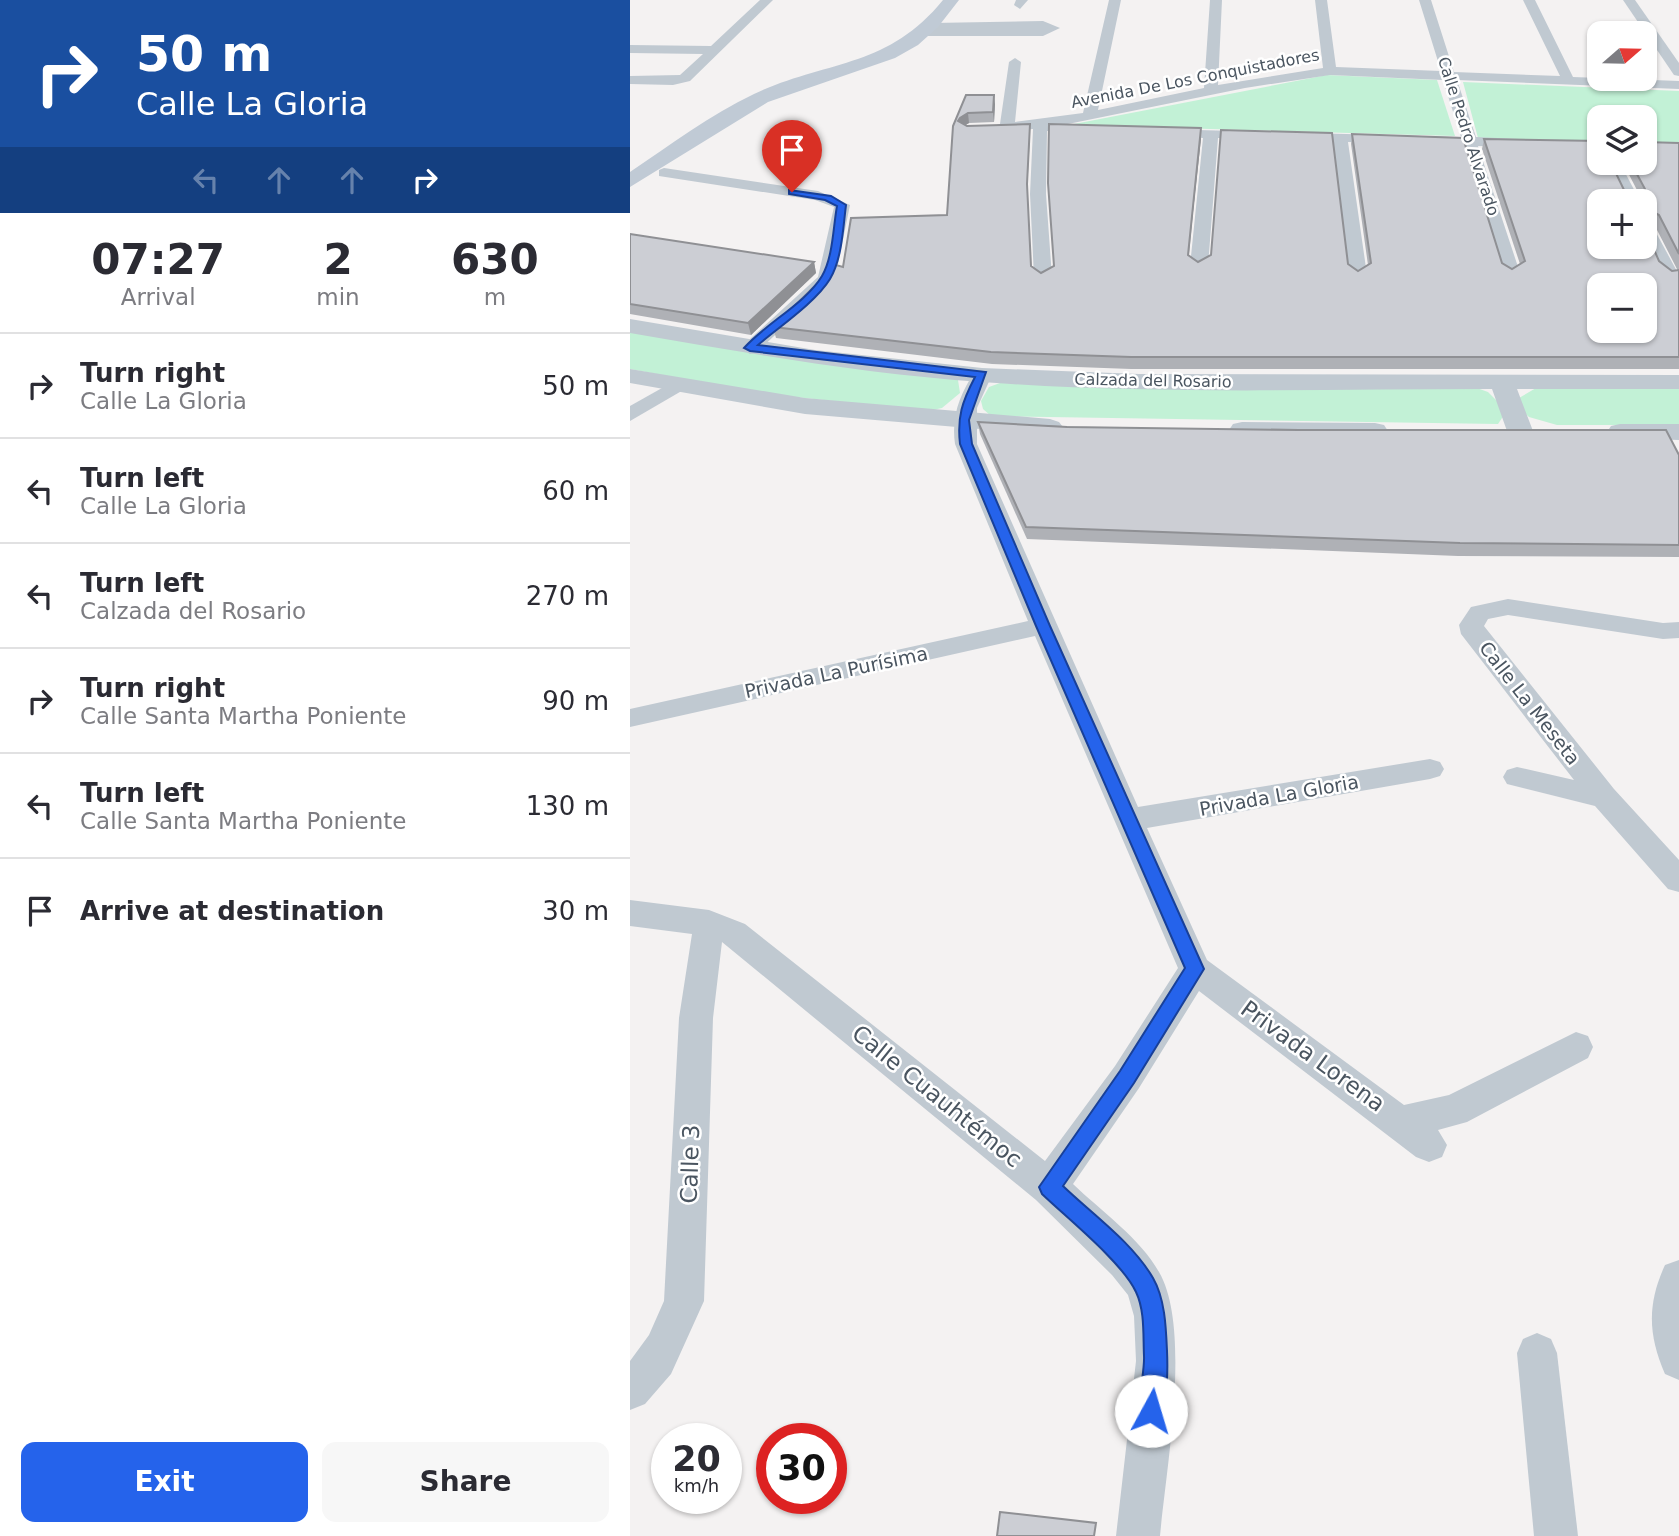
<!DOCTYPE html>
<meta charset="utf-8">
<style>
body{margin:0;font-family:"DejaVu Sans",sans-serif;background:#f7f7f7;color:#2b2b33;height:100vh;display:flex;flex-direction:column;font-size:26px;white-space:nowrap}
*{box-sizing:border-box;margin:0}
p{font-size:23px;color:#7c7c81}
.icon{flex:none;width:38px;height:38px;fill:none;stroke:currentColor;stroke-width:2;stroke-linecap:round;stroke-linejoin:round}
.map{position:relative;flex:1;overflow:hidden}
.side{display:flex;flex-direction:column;background:#fff;width:630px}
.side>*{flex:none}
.hud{background:#1a4fa0;color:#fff;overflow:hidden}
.needle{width:46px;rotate:70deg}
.fabs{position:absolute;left:957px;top:21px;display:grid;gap:14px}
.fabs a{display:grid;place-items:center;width:70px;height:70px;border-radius:14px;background:#fff;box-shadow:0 2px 5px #0004;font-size:35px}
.speed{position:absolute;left:21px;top:1423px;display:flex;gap:14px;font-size:35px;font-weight:700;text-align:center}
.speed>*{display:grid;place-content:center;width:91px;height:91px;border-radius:50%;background:#fff;box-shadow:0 2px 5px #0004;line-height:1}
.speed small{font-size:18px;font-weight:400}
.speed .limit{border:10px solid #d22;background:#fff;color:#111}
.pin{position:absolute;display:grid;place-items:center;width:60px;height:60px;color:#fff;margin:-72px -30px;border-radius:50% 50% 50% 0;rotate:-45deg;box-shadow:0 0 7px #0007}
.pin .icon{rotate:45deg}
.me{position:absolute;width:77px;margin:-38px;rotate:6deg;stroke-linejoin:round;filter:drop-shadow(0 0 5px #0008)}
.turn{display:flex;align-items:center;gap:24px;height:147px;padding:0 21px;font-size:32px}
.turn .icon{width:91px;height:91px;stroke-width:2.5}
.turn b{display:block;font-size:49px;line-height:60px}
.lanes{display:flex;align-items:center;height:66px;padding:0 21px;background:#0003;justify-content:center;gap:35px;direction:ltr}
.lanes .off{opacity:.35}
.eta{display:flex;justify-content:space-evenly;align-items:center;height:119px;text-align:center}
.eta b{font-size:42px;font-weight:600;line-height:49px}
.primary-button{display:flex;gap:14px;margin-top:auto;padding:14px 21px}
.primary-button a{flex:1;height:80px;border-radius:14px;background:#2563eb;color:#fff;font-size:28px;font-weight:600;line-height:80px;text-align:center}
.primary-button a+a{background:#f7f7f7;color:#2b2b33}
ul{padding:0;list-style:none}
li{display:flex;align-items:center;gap:21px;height:105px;padding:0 21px;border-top:2px solid #e1e1e2}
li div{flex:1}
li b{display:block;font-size:26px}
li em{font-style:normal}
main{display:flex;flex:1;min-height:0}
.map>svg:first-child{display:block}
.green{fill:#c2f1d6}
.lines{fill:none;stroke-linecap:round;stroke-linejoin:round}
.minor{fill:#c0c9d1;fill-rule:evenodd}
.tertiary{fill:#c0c9d1;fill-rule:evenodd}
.secondary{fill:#c0cad5;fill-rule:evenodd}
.wall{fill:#afb1b6;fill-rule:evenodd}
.shaded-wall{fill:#8f9094}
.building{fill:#ccced4;stroke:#8f9094;stroke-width:2;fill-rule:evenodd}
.route{fill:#2563eb;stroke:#184099;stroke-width:2}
.labels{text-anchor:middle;stroke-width:5;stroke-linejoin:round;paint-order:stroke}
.far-street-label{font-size:16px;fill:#4a5560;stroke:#fff}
.street-label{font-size:19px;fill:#4a5560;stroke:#fff}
.near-street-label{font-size:23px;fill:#4a5560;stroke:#fff}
</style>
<main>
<section class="side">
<div class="hud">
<div class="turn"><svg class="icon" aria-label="right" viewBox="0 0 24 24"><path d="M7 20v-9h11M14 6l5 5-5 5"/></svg><div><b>50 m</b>Calle La Gloria</div></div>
<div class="lanes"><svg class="icon off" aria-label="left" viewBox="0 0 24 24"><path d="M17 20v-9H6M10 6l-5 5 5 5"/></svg><svg class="icon off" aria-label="ahead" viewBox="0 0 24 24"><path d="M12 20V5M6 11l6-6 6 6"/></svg><svg class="icon off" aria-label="ahead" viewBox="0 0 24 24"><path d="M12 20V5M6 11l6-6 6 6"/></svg><svg class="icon" aria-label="right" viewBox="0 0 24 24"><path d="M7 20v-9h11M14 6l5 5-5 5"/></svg></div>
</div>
<div class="eta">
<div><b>07:27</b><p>Arrival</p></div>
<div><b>2</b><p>min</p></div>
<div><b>630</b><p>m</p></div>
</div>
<ul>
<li><svg class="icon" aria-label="right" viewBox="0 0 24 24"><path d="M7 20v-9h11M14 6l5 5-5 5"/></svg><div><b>Turn right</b><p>Calle La Gloria</p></div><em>50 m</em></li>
<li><svg class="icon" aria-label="left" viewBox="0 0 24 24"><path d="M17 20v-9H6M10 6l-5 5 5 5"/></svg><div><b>Turn left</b><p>Calle La Gloria</p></div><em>60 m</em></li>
<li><svg class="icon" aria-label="left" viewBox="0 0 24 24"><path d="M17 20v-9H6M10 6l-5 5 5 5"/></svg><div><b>Turn left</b><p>Calzada del Rosario</p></div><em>270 m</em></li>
<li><svg class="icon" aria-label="right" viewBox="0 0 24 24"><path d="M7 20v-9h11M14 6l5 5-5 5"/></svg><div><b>Turn right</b><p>Calle Santa Martha Poniente</p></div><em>90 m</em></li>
<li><svg class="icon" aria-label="left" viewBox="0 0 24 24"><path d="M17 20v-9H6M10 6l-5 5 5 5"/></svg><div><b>Turn left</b><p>Calle Santa Martha Poniente</p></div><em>130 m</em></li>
<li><svg class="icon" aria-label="arrive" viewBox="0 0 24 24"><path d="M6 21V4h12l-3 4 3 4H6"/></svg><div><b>Arrive at destination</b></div><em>30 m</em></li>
</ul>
<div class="primary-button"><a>Exit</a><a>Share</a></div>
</section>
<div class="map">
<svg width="1049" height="1536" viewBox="0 0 1049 1536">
<rect width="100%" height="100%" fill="#f4f2f2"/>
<g class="green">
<polygon points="697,75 807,80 825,136 439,125"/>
<polygon points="833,82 1049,91 1049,143 1015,142 1015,117 970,117 969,141 848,138"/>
<polygon points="0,330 328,380 330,393 312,408 298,411 128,393 0,369"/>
<polygon points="370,383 844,387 858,392 873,407 874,415 868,424 361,416 353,409 351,401 359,387"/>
<polygon points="1049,387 1049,425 927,425 899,417 889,408 889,398 906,388"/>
</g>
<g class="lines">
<g class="minor">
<polygon points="130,0 143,0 60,81 43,85 0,84 0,76 50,75 73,54 0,53 0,45 81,46"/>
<polygon points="386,0 398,0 390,9 384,5"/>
<polygon points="479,0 491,0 468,110 574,88 580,0 592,0 588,85 693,68 685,0 697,0 706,67 811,71 789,0 801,0 824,72 930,76 893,0 905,0 943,77 1049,81 1049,89 827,80 846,137 889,139 896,143 889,147 848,146 890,273 881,278 872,273 834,146 718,142 737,275 728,280 719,275 703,142 588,138 578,266 569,271 560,266 573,138 535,136 528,132 530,129 831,137 813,80 700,75 615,88 433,125 433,131 417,131 416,194 422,277 413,282 404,277 400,194 403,129 361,133 354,129 370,124 379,62 385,58 391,62 385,122 453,113"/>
<polygon points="993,0 1005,0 1049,63 1049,76 1044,75"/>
<polygon points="413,21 430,28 413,36 297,36 291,32 302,23"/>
<polygon points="976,163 990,163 1010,201 994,201"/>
<polygon points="34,168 188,191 220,205 205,279 127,352 120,354 110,348 188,277 204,207 185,200 29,176 29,170"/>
<path d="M1015 222 1023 227 1049 275 1046 279 1040 280C1020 275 1015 239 1015 222Z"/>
<path d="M352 369 362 375 347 408V444L508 807 800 759 810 762 814 769 810 776 800 779 517 828 577 960 774 1105 819 1095 946 1032 958 1036 963 1047 958 1058 837 1122 808 1130 817 1145 812 1157 799 1162 786 1157 569 991 509 1088 443 1184C471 1211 510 1238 529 1272 562 1329 536 1469 530 1536H486L506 1361 504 1316 498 1295 482 1275 406 1200 92 942 83 1018 74 1301 41 1374 15 1404 0 1410V1361L19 1335 34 1301 49 1018 62 934 0 926V900L79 910 115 924 415 1161 485 1066 548 968 405 636 0 727V709L398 621 325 444C321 416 330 394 345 371Z"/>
<polygon points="48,379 58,385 55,389 0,421 0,406"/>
<polygon points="878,599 1033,623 1049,622 1049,638 1033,639 878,615 858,619 854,626 984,789 1049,860 1049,892 1038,889 965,806 877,784 873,777 877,770 887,767 944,780 831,634 829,625 841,607"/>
<path d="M1049 1260V1380L1035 1374C1018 1335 1017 1304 1035 1265Z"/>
<polygon points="907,1333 921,1339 927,1353 948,1536 904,1536 887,1353 893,1339"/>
</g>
<g class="tertiary">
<path d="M0 319 185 350 352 368 509 374 1049 375V389H887L903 431 899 437H881L877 431 862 389C692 389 521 395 352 382 234 374 117 353 0 333Z"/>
<polygon points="0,369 175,398 420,419 429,422 433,427 429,432 420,435 175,414 0,383"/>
<polygon points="612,422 745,423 754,425 758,431 754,437 745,439 603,436 599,430 603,424"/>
<polygon points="990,424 1049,424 1049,440 981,438 977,432 981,426"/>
</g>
<path class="secondary" d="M313 0H329L308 27 288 45 265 58 138 102 0 187V172C40 145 80 115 124 94 196 60 257 69 313 0Z"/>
</g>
<g class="wall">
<path d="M336 95 365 104 364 122 339 123 335 125 337 126 400 134 397 194 401 266 411 273 424 266 571 128 559 255 568 262 718 264 728 271 738 265 721 144 722 134 872 263 882 269 890 264 852 149 854 139 995 192H1008L993 163H1015L1049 143V369H501L362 364 146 338 143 327 213 267 317 215ZM1018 221 1025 226 1048 271H1042L1029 261 1018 236Z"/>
<polygon points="0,234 184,262 186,273 121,335 0,314"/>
<polygon points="348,422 1049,455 1049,557 828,556 397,539 350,434"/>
</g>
<g class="shaded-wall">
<polygon points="364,95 365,104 364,122 363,112"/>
<polygon points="338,113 339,123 331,128 328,121 330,118"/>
<polygon points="571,128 571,139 557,266 558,255"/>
<polygon points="184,262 186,273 121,335 118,323"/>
</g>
<g class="building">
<path d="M336 95H364L363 112 338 113 330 118 328 121 337 126 400 124 397 184 401 266 411 273 424 266 418 183 419 124 571 128 558 255 568 262 581 255 591 130 702 133 718 264 728 271 741 263 722 134 833 138 872 263 882 269 895 261 854 139 970 141V163H981L995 192H1015V189L1001 163H1015V142L1049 143V254L1029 215 1018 209V236L1029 261 1042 271 1049 270V357H501L361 352 143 327 206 265 213 267 221 218 317 215 323 126ZM970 201H1015V247H970ZM970 285H1015V331H970Z"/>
<polygon points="0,234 184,262 118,323 0,304"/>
<polygon points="348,422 437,427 669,430 1036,430 1049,455 1049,545 830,543 396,527"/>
<polygon points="370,1512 466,1523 464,1536 367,1536"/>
</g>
<path class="route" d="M159 190 201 196 216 205C213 228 212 259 200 279 186 302 149 327 128 345L356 372 339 420 342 444 420 626 574 969 504 1083 433 1186C462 1214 502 1242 523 1278 535 1299 536 1327 537 1351 538 1372 537 1400 529 1420L521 1423 513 1420C505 1400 515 1376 514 1356 513 1335 515 1311 506 1292 492 1262 437 1218 412 1194L409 1187 490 1071 555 968 406 626 330 444C327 417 332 402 345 377L120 351 114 348C135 324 176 303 192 276 203 257 203 228 207 206L195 200 159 194Z"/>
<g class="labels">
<g class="far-street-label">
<text transform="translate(565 78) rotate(-11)" y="6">Avenida De Los Conquistadores</text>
<text transform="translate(839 136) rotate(72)" y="6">Calle Pedro Alvarado</text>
<text transform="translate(523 380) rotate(1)" y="6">Calzada del Rosario</text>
</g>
<g class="street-label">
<text transform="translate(206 672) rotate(-12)" y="7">Privada La Purísima</text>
<text transform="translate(900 703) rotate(52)" y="7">Calle La Meseta</text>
<text transform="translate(649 795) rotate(-10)" y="7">Privada La Gloria</text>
</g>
<g class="near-street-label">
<text transform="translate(683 1056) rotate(36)" y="8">Privada Lorena</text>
<text transform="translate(307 1096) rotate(39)" y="8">Calle Cuauhtémoc</text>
<text transform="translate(60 1164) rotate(-88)" y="8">Calle 3</text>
</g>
</g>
</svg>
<div class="fabs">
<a><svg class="needle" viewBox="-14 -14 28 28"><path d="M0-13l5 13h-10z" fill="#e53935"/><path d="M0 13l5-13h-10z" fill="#7c7c81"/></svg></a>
<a><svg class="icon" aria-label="layers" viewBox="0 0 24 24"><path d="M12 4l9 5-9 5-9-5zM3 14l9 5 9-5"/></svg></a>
<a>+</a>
<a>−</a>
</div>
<div class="speed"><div>20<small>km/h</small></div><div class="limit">30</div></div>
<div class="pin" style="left:162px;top:192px;background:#d93025"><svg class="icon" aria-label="arrive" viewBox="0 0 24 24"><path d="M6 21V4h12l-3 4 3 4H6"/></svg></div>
<svg class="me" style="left:521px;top:1411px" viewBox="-20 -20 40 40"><circle r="19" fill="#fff"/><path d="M0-13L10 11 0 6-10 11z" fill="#2563eb"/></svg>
</div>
</main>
